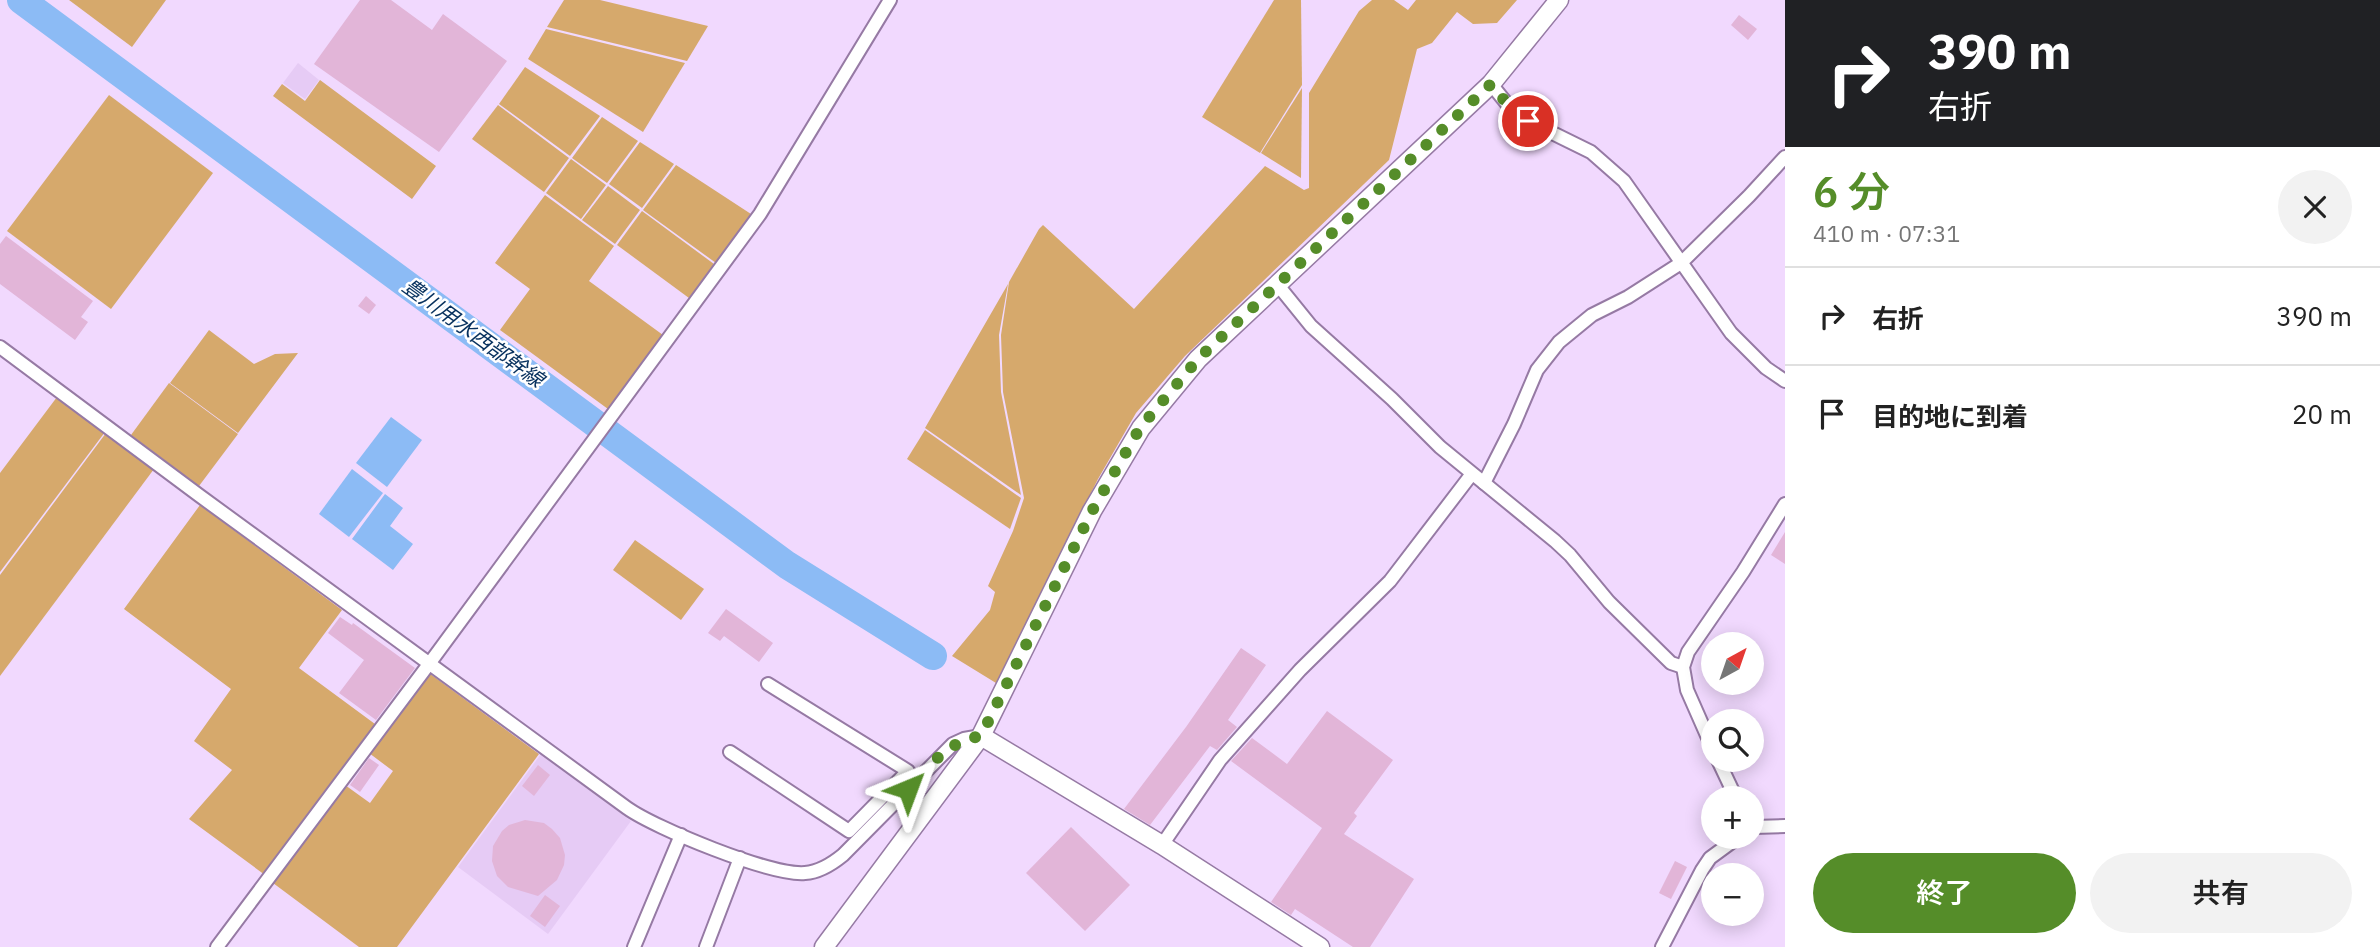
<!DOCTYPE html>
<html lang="ja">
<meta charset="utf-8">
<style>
body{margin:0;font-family:"IBM Plex Sans","Noto Sans JP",sans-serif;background:#f2f2f2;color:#222;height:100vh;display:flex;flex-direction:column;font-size:26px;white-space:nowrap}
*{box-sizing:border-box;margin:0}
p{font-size:23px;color:#767676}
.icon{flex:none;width:38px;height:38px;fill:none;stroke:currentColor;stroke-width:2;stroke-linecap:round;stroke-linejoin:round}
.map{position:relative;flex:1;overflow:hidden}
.drawer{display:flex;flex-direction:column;background:#fff;width:595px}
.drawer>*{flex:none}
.guide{background:#202124;color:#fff;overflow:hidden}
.needle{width:46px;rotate:40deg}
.tools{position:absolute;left:1701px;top:632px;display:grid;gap:14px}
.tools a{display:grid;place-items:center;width:63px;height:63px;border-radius:50%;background:#fff;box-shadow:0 4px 18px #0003;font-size:35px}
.pin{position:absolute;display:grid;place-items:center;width:60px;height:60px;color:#fff;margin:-30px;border:4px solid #fff;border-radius:50%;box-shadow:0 2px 7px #0007}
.me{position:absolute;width:77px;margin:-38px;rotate:44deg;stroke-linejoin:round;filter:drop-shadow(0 0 5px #0008)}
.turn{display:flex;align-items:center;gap:24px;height:147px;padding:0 28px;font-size:32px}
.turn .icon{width:91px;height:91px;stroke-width:2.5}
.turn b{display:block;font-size:49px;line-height:60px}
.round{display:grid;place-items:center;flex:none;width:74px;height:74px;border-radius:37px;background:#f2f2f2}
.head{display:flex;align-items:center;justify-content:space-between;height:119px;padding:0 28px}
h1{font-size:42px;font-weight:600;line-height:52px;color:#558d29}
.action{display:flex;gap:14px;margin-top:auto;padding:14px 28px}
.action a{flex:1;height:80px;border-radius:42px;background:#558d29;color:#fff;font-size:28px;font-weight:600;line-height:80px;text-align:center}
.action a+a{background:#f2f2f2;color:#222}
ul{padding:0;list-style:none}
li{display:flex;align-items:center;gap:21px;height:98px;padding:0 28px;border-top:2px solid #e0e0e0}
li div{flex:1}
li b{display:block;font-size:26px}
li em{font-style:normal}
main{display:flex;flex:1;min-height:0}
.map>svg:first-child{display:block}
.built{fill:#e6cbf5}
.green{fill:#d6a96c}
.water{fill:#8cbbf5}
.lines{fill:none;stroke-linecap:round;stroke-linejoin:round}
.river{stroke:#8cbbf5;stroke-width:28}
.building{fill:#e2b5d8}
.street-casing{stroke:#967aa4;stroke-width:16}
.secondary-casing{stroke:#967aa4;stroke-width:21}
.street{stroke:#fff;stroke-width:12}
.secondary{stroke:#fff;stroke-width:18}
.route{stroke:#558d29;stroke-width:12;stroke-dasharray:0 21.6}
.labels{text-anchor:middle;stroke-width:5;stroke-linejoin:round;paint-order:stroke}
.water-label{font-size:21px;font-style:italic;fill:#07315e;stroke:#fff}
</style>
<main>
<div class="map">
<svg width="1785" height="947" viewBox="0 0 1785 947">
<rect width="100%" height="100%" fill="#f1d9fe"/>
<g class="built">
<polygon points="298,63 319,80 305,99 283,83"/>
<polygon points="541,754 631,821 548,934 458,867"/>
</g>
<g class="green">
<polygon points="69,0 166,0 132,47"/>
<polygon points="564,0 600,0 708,26 687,61 547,27"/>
<polygon points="1274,0 1301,0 1302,85 1260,153 1202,117"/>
<polygon points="1372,0 1394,0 1408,10 1416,0 1517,0 1497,23 1473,24 1457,12 1432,43 1417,49 1389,160 1185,356 1136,413 1098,479 996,683 952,656 990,610 995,592 988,586 1013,531 1024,498 1003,392 1001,335 1009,282 1039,229 1043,225 1134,309 1265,166 1304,190 1309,188 1309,93 1359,11"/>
<polygon points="546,29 685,63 643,132 528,59"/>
<polygon points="525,67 600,116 570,156 499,104"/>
<polygon points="320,80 436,166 412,199 273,96 282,84 305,101"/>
<polygon points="1302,88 1301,178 1261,153"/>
<polygon points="109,95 213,173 111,309 7,231"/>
<polygon points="498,105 569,158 544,192 472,139"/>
<polygon points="602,117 638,141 607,183 572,158"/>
<polygon points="640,142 674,164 642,208 609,184"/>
<polygon points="571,159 606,185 581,219 546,193"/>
<polygon points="676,165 751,214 716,263 643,210"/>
<polygon points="608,186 640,210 615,244 582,220"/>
<polygon points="545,195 614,246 589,281 663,335 608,409 500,330 530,289 495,263"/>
<polygon points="642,211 714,264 689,298 617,245"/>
<polygon points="1008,284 999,335 1001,392 1021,495 925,428"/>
<polygon points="209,330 254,364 275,354 298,353 238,433 170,383"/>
<polygon points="169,383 238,434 199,486 131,435"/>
<polygon points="57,397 105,432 0,572 0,473"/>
<polygon points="925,430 1021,498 1010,529 907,459"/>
<polygon points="106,433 154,469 0,676 0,575"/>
<polygon points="200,505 342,610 299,668 375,724 265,875 189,819 232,770 194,741 231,689 124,609"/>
<polygon points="635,540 704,589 681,620 613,570"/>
<polygon points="429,673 539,754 397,947 359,947 273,883 345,785 370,803 393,771 369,753"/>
</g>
<g class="water">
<polygon points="391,417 422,440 387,487 356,463"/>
<polygon points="352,469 383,493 349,537 319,514"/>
<polygon points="385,494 403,508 390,526 413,544 393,570 352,539"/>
</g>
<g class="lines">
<polyline class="river" points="21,0 787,565 933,656"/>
</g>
<g class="building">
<polygon points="360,0 391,0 432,30 443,14 507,61 439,152 314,64"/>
<polygon points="1739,15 1757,29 1748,40 1731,25"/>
<polygon points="6,236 93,301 81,317 88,322 75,340 0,284 0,244"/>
<polygon points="366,296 376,305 369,314 358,306"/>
<polygon points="1785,532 1785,564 1771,555"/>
<polygon points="726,609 773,643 759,662 724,636 720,641 708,633"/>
<polygon points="340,617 352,625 353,623 415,668 376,720 339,693 364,660 328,633"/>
<polygon points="1241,648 1266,665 1228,720 1237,727 1217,750 1210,746 1150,825 1124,809 1186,727"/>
<polygon points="1327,711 1393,760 1354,813 1357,816 1344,834 1414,879 1370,947 1353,947 1295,909 1291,915 1271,902 1322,828 1231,761 1252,738 1287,764"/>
<polygon points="369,758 379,765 360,792 350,785"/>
<polygon points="538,765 550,775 534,796 522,786"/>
<polygon points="525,820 544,823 552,829 560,838 565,855 564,865 557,880 538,896 508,887 497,876 492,861 493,846 502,831 509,825"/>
<polygon points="1071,827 1130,885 1085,931 1026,873"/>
<polygon points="1675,861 1687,867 1671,899 1659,893"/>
<polygon points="545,895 560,906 545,927 530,916"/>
</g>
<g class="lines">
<g class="street-casing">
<g id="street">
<polyline points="1491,84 1512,110 1528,121 1591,152 1624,181 1731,333 1766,368 1785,381"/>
<polyline points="1277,284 1311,326 1392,399 1440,447 1555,541 1570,555 1609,602 1671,663 1683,667"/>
<path d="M0 347 200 496 627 808C655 828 771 876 805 873 820 872 832 864 843 855L953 744 964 739 981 736"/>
<polyline points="1484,483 1514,424 1537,370 1559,342 1592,315 1628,297 1681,263 1749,196 1785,157"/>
<polyline points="1713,749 1687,690 1683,667 1688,652 1743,572 1785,504"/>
<polyline points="730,752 849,831 908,771 768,684"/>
<polyline points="1718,760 1736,798"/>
<polyline points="1754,827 1785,826"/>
<polyline points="1162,845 1220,760 1300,670 1390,581 1471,475"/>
<polyline points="217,947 429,664 760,214 890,0"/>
<polyline points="634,947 681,835"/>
<polyline points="706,947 740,858"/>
<polyline points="1662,947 1702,870 1710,858 1740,836"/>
</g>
</g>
<g class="secondary-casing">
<g id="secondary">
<polyline points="981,736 1162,845 1320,947"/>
<polyline points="824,947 981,736 1092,511 1141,428 1198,359 1491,84 1559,0"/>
</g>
</g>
<use href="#street" class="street"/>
<use href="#secondary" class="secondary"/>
</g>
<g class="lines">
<path class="route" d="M908 789C932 764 946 742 981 736L1092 511 1140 428 1198 359 1491 84 1512 110 1528 121"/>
</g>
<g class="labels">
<g class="water-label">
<text transform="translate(473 333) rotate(36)" y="7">豊川用水西部幹線</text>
</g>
</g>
</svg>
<div class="tools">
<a><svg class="needle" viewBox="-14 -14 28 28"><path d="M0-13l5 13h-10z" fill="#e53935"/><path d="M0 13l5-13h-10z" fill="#767676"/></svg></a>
<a><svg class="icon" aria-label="search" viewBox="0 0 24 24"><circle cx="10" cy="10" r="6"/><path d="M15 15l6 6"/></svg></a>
<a>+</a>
<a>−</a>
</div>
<div class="pin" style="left:1528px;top:121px;background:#d93025"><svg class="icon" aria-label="arrive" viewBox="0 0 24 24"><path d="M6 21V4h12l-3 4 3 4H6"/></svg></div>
<svg class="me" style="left:908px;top:789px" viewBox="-20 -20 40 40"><path d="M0-17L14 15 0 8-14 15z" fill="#558d29" stroke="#fff" stroke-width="4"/></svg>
</div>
<section class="drawer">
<div class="guide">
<div class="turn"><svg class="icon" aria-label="right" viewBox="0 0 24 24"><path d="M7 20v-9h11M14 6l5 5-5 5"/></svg><div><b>390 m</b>右折</div></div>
</div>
<div class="head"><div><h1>6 分</h1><p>410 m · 07:31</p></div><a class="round"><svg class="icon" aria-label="close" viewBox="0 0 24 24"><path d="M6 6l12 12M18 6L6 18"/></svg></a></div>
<ul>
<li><svg class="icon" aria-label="right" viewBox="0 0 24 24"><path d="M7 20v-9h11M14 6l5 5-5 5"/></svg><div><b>右折</b></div><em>390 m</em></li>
<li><svg class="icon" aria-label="arrive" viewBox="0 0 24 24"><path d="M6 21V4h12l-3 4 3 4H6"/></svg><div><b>目的地に到着</b></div><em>20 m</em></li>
</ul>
<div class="action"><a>終了</a><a>共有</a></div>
</section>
</main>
